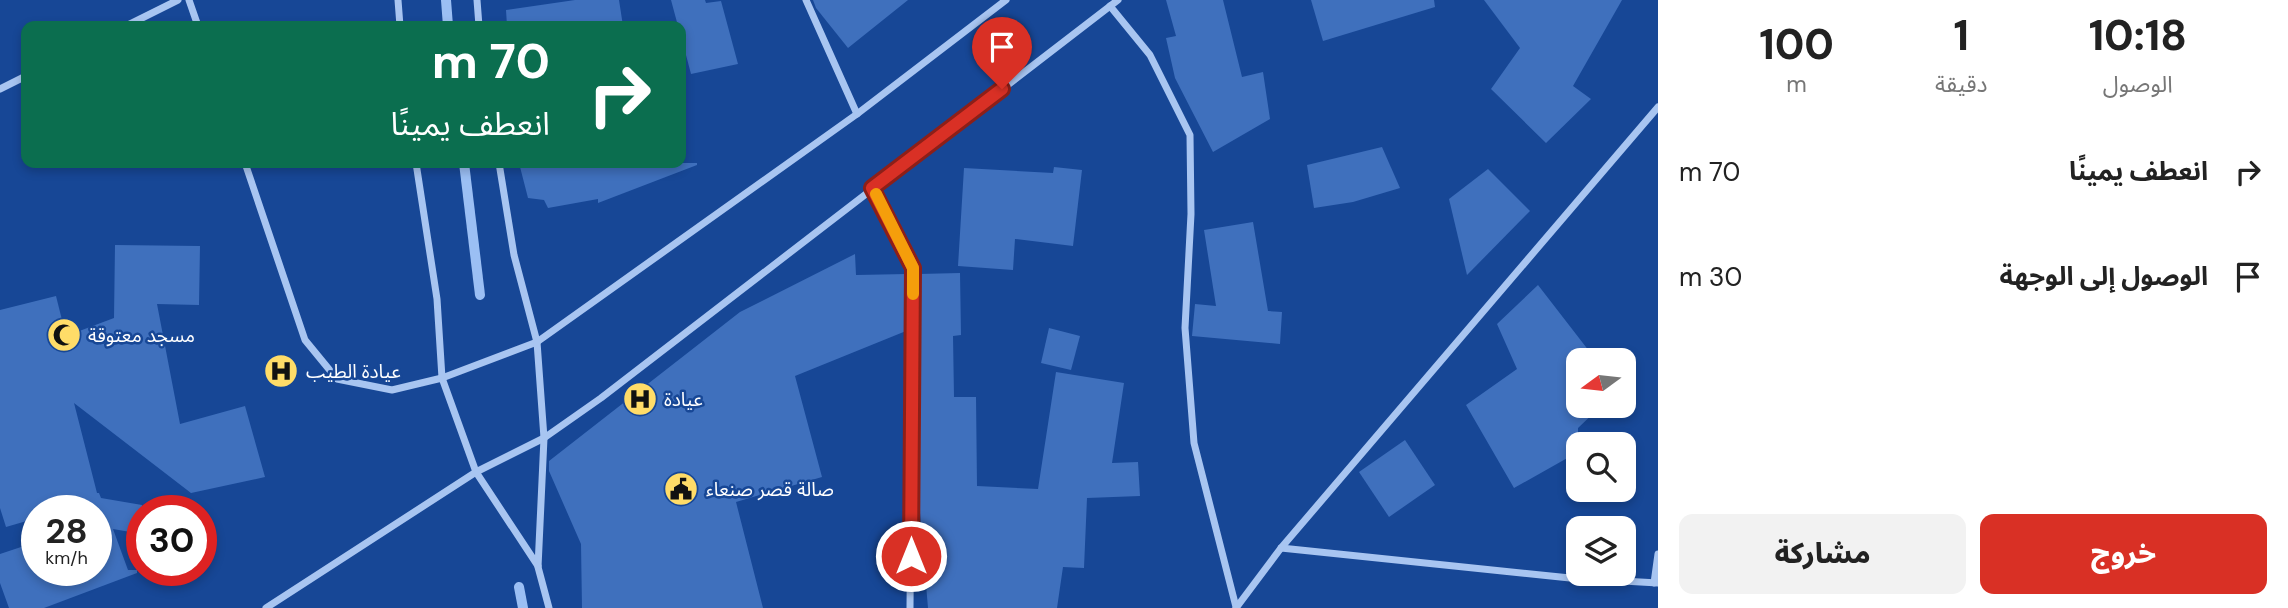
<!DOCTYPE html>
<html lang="ar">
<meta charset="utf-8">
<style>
body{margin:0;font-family:"DM Sans","Noto Sans Arabic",sans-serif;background:#f2f2f2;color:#222;direction:rtl;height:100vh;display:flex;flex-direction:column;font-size:26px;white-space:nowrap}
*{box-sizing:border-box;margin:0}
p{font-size:23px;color:#767676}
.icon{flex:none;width:38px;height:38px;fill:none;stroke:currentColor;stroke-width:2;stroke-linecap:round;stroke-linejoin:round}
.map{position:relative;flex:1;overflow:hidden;direction:ltr}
.side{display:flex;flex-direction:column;background:#fff;width:630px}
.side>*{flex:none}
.guide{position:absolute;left:21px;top:21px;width:665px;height:147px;border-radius:14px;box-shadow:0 4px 10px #0003;direction:rtl;background:#0b6e4f;color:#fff;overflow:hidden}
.needle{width:46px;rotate:255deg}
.tools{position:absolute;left:1566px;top:348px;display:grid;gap:14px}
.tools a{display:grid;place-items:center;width:70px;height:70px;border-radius:14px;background:#fff;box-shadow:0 4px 10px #0003;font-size:35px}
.speed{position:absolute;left:21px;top:495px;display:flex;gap:14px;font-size:35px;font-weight:700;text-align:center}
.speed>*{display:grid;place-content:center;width:91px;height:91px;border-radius:50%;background:#fff;box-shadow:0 4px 10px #0003;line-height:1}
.speed small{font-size:18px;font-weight:400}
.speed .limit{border:10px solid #d22;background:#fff;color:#111}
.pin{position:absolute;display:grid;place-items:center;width:60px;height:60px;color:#fff;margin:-72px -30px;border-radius:50% 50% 50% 0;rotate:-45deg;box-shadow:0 0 7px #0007}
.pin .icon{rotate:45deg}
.me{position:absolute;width:77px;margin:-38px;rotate:0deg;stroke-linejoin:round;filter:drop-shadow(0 0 5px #0008)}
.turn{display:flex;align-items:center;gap:24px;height:147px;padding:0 21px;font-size:32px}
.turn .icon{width:91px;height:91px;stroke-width:2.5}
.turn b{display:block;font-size:49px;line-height:60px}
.eta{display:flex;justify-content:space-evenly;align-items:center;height:119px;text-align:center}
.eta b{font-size:42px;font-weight:800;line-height:49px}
.cta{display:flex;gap:14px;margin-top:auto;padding:14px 21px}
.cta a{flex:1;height:80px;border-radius:14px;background:#d93025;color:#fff;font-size:28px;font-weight:800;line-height:80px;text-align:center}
.cta a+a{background:#f2f2f2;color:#222}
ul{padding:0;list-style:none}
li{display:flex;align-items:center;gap:21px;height:105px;padding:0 21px}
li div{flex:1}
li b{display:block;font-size:26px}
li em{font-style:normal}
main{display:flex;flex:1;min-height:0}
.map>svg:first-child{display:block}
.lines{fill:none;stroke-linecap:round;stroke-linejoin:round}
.stream{stroke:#9bbff4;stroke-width:10}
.building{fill:#3f70bd}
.minor{stroke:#a8c5f1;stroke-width:7}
.route-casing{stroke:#8d1f18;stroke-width:18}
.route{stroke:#d93025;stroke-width:12}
.slow{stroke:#f59e0b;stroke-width:12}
.labels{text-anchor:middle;stroke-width:5;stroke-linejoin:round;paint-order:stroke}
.poi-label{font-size:19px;fill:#fff;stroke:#174796;text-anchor:start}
</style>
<main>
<section class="side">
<div class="eta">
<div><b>10:18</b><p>الوصول</p></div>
<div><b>1</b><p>دقيقة</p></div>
<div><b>100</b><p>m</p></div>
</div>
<ul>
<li><svg class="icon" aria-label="right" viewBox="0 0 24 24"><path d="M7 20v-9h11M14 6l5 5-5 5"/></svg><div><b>انعطف يمينًا</b></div><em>70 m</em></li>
<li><svg class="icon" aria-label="arrive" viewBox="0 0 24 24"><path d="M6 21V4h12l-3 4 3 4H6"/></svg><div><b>الوصول إلى الوجهة</b></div><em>30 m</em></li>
</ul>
<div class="cta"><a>خروج</a><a>مشاركة</a></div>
</section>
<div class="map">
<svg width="1658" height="608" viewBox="0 0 1658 608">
<rect width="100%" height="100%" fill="#174796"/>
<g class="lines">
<g class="stream">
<polyline points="446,0 448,26"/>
<polyline points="464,163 480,295"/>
<polyline points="519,587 523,608"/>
</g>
</g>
<g class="building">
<polygon points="575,0 619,0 623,26 507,26 506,10"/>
<polygon points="671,0 705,0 706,3 721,1 738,64 691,74 681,36 681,26 678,26"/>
<polygon points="813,0 908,0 848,48 816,8"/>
<polygon points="1166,0 1223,0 1242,77 1263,72 1270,119 1213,152 1175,78 1166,38 1176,36"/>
<polygon points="1311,0 1434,0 1435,7 1323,41"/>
<polygon points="1484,0 1622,0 1573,86 1591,99 1546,143 1491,89 1520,48"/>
<polygon points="1382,147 1400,188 1353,202 1314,208 1307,165"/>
<polygon points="519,163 697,163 697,165 598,203 598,199 548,208 544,200 528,198"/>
<polygon points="1054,167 1082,170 1073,246 1015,239 1013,270 958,266 964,168 1053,173"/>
<polygon points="1488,169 1530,211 1467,275 1449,199"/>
<polygon points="1253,222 1268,311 1282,312 1280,344 1192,336 1195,304 1216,306 1204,230"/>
<polygon points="115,245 200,246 199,305 157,304 180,424 245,406 265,477 191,493 74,403 97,493 99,493 101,498 142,505 142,534 113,529 128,570 137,570 137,573 44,608 9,608 0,583 0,554 33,543 37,555 37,570 96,570 96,511 37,511 37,518 6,527 0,508 0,310 56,296 66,336 114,318"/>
<polygon points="855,254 856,275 907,274 906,345 906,331 795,376 822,477 736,502 763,608 582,608 581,544 549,471 549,461 740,312"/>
<polygon points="960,273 961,335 953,336 954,397 976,397 977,486 1038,489 1056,372 1124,383 1112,463 1138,462 1140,496 1087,498 1084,568 1063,567 1057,608 928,608 917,477 919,274"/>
<polygon points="1538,285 1596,360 1578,360 1578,406 1601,406 1578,428 1578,452 1514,488 1466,405 1517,369 1497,324"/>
<polygon points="1049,328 1080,336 1071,370 1041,363"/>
<polygon points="1405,440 1435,485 1389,517 1359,472"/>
</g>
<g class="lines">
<g class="minor">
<polyline points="189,0 198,26"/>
<polyline points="398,0 400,26"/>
<polyline points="477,0 479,26"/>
<polyline points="806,0 857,114"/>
<polyline points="1110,6 1150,55 1190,135 1191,214 1185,328 1194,443 1236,607"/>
<polyline points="126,26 178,0"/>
<polyline points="0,89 26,76"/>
<polyline points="245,163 305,340 337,379 392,390 442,378 537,342 857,114 1006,0"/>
<polyline points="416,163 437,299 442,378 476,472 538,566"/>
<polyline points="499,163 514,255 537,342 544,438 538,567 549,608"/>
<polyline points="872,188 913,268 910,608"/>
<polyline points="1281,548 1570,578 1658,583"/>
<polyline points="1654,583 1658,554"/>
<polyline points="266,608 476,472 544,438 601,398 1118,0"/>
<polyline points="1236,608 1281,548 1658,107"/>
</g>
</g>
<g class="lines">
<g class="route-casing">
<polyline id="route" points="911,556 913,268 872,188 1002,89"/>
</g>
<use href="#route" class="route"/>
<polyline class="slow" points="876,194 913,268 913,294"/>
</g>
<defs>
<g id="mosque-disc" transform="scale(1.75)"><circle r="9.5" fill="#ffdc68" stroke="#174796"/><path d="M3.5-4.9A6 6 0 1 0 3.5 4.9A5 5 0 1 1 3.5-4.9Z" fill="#111"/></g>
<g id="hospital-disc" transform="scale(1.75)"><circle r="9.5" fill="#ffdc68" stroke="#174796"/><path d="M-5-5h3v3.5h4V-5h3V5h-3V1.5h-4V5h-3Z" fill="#111"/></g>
<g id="civic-disc" transform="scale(1.75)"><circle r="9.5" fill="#ffdc68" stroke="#174796"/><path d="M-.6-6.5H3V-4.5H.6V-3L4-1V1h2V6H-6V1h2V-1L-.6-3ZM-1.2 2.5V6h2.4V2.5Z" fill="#111"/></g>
</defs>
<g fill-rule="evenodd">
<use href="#mosque-disc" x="64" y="335"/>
<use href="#hospital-disc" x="281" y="371"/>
<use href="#hospital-disc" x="640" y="399"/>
<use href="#civic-disc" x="681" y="489"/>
</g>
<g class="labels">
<g class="poi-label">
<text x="88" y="342">مسجد معتوقة</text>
<text x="306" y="378">عيادة الطيب</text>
<text x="664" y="406">عيادة</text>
<text x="706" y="496">صالة قصر صنعاء</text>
</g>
</g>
</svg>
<div class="tools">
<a><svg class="needle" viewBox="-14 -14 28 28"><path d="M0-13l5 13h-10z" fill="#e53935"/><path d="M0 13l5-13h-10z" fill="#767676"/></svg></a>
<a><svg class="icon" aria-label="search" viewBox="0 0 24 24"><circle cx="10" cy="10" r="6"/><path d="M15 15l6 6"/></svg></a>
<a><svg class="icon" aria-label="layers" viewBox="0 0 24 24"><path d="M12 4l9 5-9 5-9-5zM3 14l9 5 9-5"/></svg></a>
</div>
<div class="speed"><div>28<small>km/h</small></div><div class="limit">30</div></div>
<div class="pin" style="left:1002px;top:89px;background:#d93025"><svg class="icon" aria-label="arrive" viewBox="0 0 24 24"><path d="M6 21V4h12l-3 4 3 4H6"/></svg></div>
<svg class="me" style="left:911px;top:556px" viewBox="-20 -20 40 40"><circle r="17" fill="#d93025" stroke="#fff" stroke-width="3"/><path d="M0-11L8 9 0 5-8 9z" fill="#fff"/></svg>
<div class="guide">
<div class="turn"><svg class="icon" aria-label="right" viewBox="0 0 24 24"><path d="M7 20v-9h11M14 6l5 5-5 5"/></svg><div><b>70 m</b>انعطف يمينًا</div></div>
</div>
</div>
</main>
